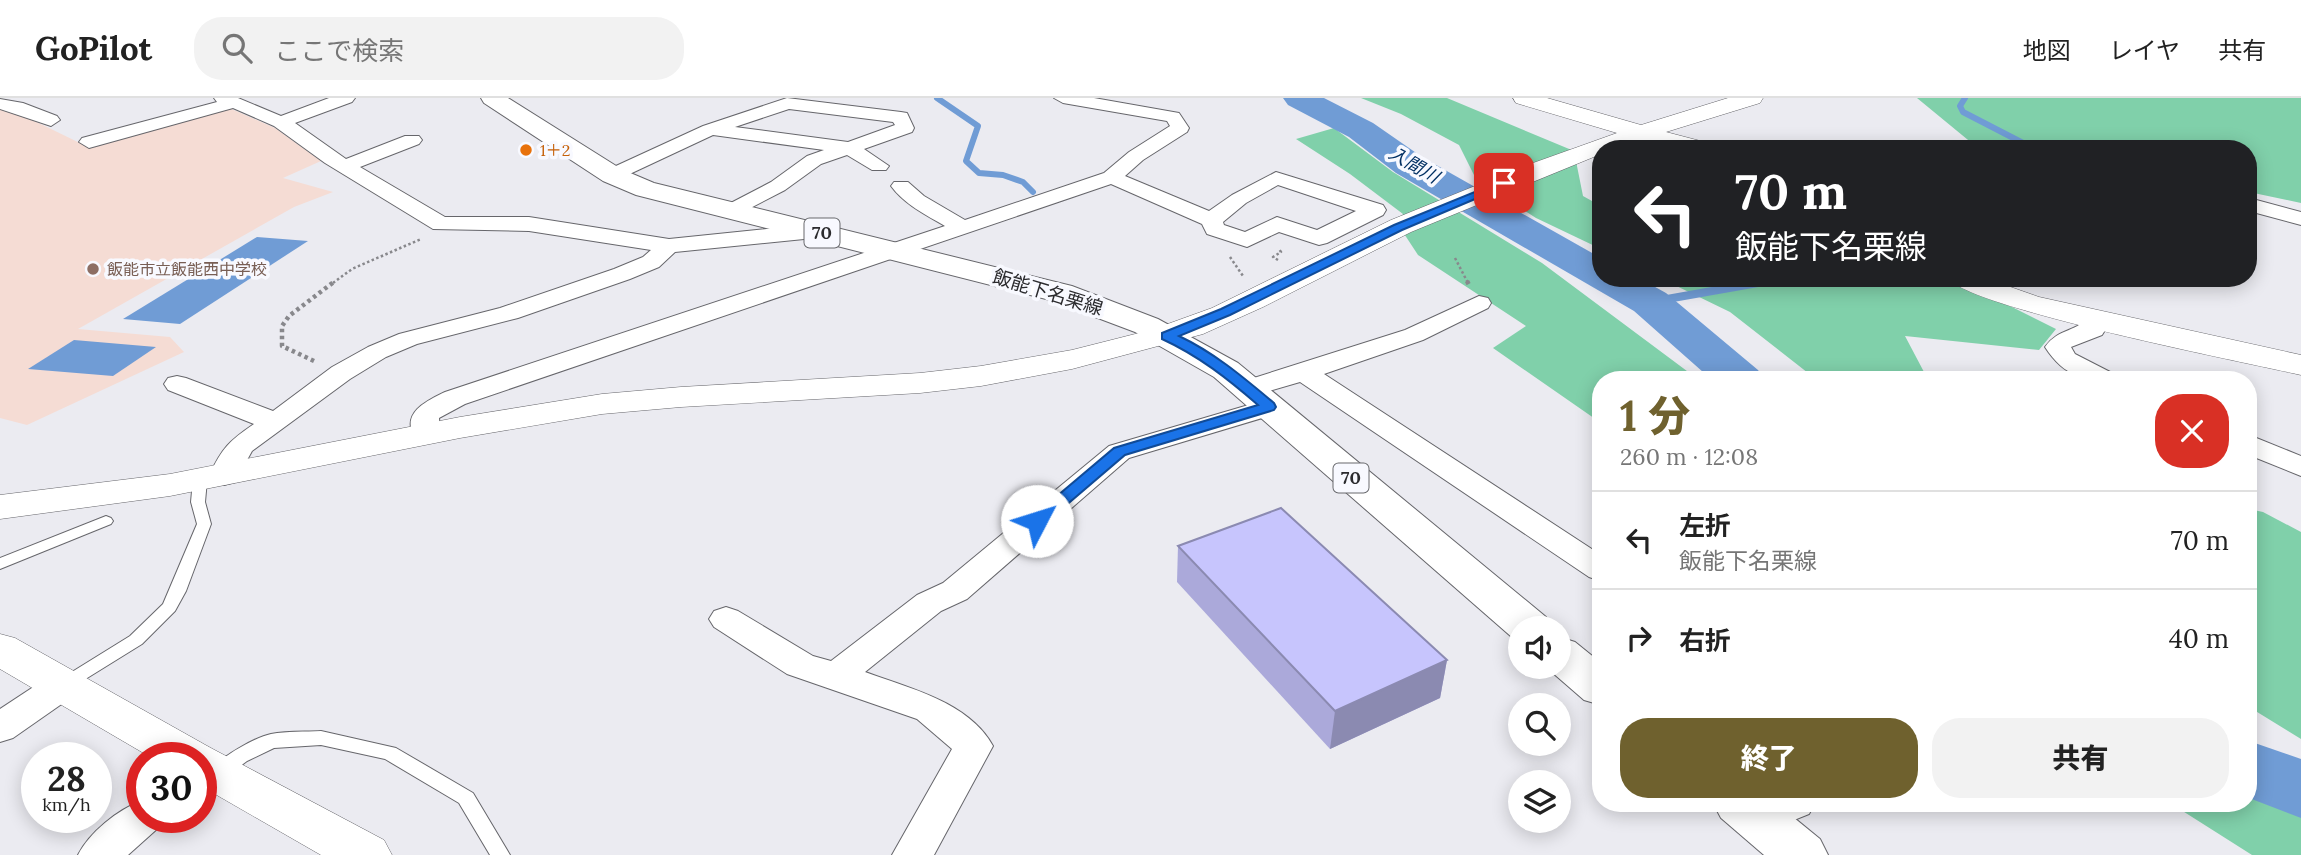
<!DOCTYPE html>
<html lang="ja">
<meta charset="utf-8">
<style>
body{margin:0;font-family:Lora,"Noto Sans JP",serif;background:#f2f2f2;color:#222;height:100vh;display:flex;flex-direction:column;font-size:26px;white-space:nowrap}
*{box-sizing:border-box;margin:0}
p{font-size:23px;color:#767676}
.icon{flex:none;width:38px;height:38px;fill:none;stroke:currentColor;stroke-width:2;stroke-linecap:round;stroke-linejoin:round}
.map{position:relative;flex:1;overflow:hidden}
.side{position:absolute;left:1592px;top:273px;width:665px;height:441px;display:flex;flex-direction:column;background:#fff;border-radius:28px;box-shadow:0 4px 18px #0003}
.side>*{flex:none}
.hud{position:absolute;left:1592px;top:42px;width:665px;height:147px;border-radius:28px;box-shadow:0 4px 18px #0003;background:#202124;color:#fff;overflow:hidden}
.fabs{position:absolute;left:1508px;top:518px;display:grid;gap:14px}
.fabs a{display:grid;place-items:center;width:63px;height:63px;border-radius:50%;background:#fff;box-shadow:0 4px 18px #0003;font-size:35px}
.speed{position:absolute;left:21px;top:644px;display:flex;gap:14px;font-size:35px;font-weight:700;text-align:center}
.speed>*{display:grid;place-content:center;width:91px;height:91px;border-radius:50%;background:#fff;box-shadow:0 4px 18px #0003;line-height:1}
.speed small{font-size:18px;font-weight:400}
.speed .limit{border:10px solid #d22;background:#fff;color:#111}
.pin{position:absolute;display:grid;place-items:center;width:60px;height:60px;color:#fff;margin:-30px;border-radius:14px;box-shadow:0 4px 10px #0006}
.me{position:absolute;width:77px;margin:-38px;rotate:50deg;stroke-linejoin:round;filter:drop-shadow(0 0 5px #0008)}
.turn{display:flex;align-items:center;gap:24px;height:147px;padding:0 28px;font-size:32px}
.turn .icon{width:91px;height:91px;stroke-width:2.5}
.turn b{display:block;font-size:49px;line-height:60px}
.round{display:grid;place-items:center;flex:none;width:74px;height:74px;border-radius:28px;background:#f2f2f2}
.summary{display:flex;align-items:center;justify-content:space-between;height:119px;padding:0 28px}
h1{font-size:42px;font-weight:800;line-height:52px;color:#6f612e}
.action{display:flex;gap:14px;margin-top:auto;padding:14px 28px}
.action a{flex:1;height:80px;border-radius:28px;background:#6f612e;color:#fff;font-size:28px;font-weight:800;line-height:80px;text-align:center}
.action a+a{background:#f2f2f2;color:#222}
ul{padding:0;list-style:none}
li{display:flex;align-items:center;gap:21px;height:98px;padding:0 28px;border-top:2px solid #e0e0e0}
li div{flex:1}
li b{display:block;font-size:26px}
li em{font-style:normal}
header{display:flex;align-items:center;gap:42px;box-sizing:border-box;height:98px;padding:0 35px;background:#fff;border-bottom:2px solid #e0e0e0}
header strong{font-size:33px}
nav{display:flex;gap:38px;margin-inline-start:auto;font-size:24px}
.search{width:490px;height:63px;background:#f2f2f2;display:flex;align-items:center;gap:18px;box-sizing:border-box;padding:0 24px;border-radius:28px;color:#767676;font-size:26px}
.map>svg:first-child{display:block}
.education{fill:#f5dcd4}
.forest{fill:#80d0aa}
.water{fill:#709cd5}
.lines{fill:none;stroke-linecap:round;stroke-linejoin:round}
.stream-far1{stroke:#709cd5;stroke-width:6}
.stream{stroke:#709cd5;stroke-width:8}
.river{fill:#709cd5;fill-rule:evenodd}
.service-casing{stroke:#66666b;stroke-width:2}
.minor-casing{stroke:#66666b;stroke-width:2}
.tertiary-casing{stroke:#66666b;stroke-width:1}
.primary-casing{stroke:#66666b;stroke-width:2}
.path-far1{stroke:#88888c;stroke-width:2.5;stroke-dasharray:2.5 2.5;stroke-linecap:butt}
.path{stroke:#88888c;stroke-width:4.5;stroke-dasharray:3.5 3.5;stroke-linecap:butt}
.service{fill:#fff;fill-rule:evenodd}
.minor{fill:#fff;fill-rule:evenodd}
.tertiary{fill:#fff;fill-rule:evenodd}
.primary{fill:#fff;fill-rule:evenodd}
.wall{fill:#aba9da}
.shaded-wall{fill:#8b8ab1}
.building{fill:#c7c5fd;stroke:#8b8ab1;stroke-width:2}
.route{fill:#1a73e8;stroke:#114b97;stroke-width:2}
.food-dot{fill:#e8710a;stroke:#f8f9ff;stroke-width:2.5}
.education-dot{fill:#8d6e63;stroke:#f8f9ff;stroke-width:2.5}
.labels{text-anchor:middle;stroke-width:7;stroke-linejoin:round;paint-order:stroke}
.far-food-label{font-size:16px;fill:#c56008;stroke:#f8f9ff;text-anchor:start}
.far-education-label{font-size:16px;fill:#785e54;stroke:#f8f9ff;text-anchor:start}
.far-water-label{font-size:18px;font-style:italic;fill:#023063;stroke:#f8f9ff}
.shield{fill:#f8f9ff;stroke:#68696d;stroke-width:2}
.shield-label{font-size:18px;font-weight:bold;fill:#2b2b2e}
.street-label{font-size:19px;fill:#2b2b2e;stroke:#f8f9ff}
</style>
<header>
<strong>GoPilot</strong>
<div class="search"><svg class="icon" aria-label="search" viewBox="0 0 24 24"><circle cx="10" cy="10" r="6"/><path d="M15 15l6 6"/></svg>ここで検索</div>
<nav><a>地図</a><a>レイヤ</a><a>共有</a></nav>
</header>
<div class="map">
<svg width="2301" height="757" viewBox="0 0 2301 757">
<rect width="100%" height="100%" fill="#ebebf1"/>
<polygon class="education" points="227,9 275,30 321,63 283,80 333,94 294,109 78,231 170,239 184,254 27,327 0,320 0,10 12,12 86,48"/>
<g class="forest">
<polygon points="1361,0 1447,0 1574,53 1583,98 1601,108 1601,151 1536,120 1476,81 1459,47 1401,16"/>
<polygon points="1917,0 2301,0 2301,105 2249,94 2249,51 1979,51"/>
<polygon points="1334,30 1393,74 1542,165 1699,282 1601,282 1601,325 1493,250 1526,228 1418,157 1397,125 1403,116 1350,76 1296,41"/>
<polygon points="1660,180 1954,180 2056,231 2039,252 1905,238 1924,274 1938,282 1817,282 1730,214"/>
<polygon points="2249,411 2263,414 2301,434 2301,641 2249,609"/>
<polygon points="2249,670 2301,694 2301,757 2252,757 2170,705 2249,705"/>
</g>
<g class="water">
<polygon points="257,139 308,143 180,226 123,221"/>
<polygon points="74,242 156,249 113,278 28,271"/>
</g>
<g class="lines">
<g class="stream-far1">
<polyline points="937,0 978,28 966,63 979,75 1003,77 1023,84 1033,94"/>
<polyline points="1965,0 1960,8 1963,14 2023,45 2026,51"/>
<polyline points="1758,185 1788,180"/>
</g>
<polyline class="stream" points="1650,204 1769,183"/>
<g class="river">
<polygon points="1283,0 1324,0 1373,25 1422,59 1601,160 1601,180 1639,180 1666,195 1758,272 1765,282 1712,282 1634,213 1396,75 1349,39 1288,7"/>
<polygon points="2249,643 2301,661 2301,720 2249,700"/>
</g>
<g class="service-casing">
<g id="service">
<polygon points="200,378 207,382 205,404 211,426 186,493 175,513 142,546 71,590 65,592 59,590 56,586 59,582 130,538 163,506 197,426 191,404 193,382"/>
<polygon points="106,418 111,420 113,423 111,426 0,471 0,460"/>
<path d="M321 633 396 650 473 695 510 757H490L459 705 385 661 321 647 274 650 247 663 227 678 220 680 213 678 211 673C218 660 256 639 271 636 287 633 305 634 321 633Z"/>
</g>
</g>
<g class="minor-casing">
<g id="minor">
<path d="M214 0H238L281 18 329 0H355L352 4 295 25 346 61 405 38H419L422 42 419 46 360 69 445 119H529L669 141 814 126 822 128 825 133 822 138 814 140 675 154 659 169 630 181 518 220 417 246 386 259 350 281 252 353 235 384 224 387 213 384 209 378C222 350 229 343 254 326L168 292 164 286 168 280 177 278 186 280 273 313 332 269 368 249 399 236 500 210 614 171 643 159 651 152 529 133 433 131 325 65 274 28 233 10 89 50 79 44 82 40 217 4Z"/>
<path d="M787 0 901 14 907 15 914 30 912 34 864 51 889 68 886 72H872L847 57 821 66 785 92 733 119 725 118 722 113 725 108 771 84 807 58 824 52 713 37 619 81H605L602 77 605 73 703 28ZM789 11 893 24 895 27 848 44 735 29Z"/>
<path d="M1054 0H1094L1179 15 1189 30 1187 34 1143 62 1125 78 1209 113 1232 97 1276 74 1383 107 1386 112 1383 117 1327 145 1319 147 1279 134 1247 149 1207 136 1202 126 1111 86 465 306 439 320 440 335 436 341 426 344 416 341C399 316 426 303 445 294L945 128C926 117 904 106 891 88L894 84H908L924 98 965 122 1104 75 1129 54 1170 28 1167 23 1063 5ZM1278 87 1356 113 1317 132 1277 119 1245 134 1224 127 1223 124 1246 105Z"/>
<polygon points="0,1 23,5 57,18 60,22 51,28 0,11"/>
<polygon points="2249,100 2301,114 2301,127 2249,113"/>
<polygon points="1479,198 1488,200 1491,205 1488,210 1423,242 1324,276 1601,457 1601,483 1589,479 1300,284 1248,299 1238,297 1235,291 1238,285 1405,232"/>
<path d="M2100 214 2109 216 2112 221 2102 237 2071 249 2075 256 2114 276 2118 282C2084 282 2065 280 2045 249 2059 229 2078 235 2091 216Z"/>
<path d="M1269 301 1279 303 1283 309 1279 315 1129 360 967 501 941 513 865 574C909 590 969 604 993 648L934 757H892L952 651 917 621 787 576 714 529 709 521 714 513 726 509 738 513 813 558 831 563 917 497 943 485 1109 348Z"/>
<polygon points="2249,337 2301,358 2301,378 2249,357"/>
<polygon points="63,574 76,578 81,587 76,596 13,640 0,644 0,611 50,578"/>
<path d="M142 703V719H163L157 731 128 757H78C89 735 118 711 142 703Z"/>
<polygon points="1753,705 1815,705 1809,716 1757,737 1743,733 1737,721 1743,709"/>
</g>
</g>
<g class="tertiary-casing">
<g id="tertiary">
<polygon points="1513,0 1547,0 1641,27 1728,0 1763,0 1760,5 1666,34 1712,46 1716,51 1676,51 1643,42 1617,51 1601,51 1601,56 1411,134 1263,209 1203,236 1072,271 981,288 920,295 681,309 602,316 460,340 170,398 0,421 0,397 170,376 460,319 602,296 681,289 920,275 981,268 1072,252 1151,232 1212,210 1391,122 1522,69 1617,35 1516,5"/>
<path d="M1948 180H1985L2039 199 2301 257V277C2249 265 1968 210 1948 180Z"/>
<polygon points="0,536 15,540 209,649 384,742 392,757 321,757 201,688 201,660 152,660 0,571"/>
</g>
</g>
<g class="primary-casing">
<g id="primary">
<polygon points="481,0 508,0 621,71 654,85 1072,188 1158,221 1238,265 1546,519 1552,530 1521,530 1521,543 1514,541 1214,279 1135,234 1050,202 636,97 603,83 484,5"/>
<polygon points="1559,539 1575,544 1601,565 1601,607 1584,602 1546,569 1559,569"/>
<polygon points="1713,705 1776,705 1820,741 1828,757 1764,757 1721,720"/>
</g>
</g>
<g class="path-far1">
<polyline points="1230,159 1243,178"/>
<polyline points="1455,160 1468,185"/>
<polyline points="1278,162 1273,159 1281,154 1279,151"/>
<polyline points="333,185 352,171 421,141"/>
</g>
<g class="path">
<polyline points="1467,183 1469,187"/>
<polyline points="314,263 282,248 282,228 289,218 335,183"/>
</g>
<use href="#service" class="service"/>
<use href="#minor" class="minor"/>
<use href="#tertiary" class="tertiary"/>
<use href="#primary" class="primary"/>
</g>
<polygon class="wall" points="1178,448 1447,562 1440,600 1330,651 1177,484"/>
<polygon class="shaded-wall" points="1447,562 1440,600 1330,651 1335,613"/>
<polygon class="building" points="1281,410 1447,562 1335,613 1178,448"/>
<path class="route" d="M1504 82 1508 83V87L1402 132 1230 217 1179 238C1215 255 1244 280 1274 305L1276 309 1274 312 1125 357 1043 427H1031L1029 423 1031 420 1114 350 1258 307C1228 281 1199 258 1162 241V235L1221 211 1394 127Z"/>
<circle class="food-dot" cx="526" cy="52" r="7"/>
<circle class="education-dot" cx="93" cy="171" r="7"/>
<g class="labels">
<g class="far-food-label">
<text x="540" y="58">1＋2</text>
</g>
<g class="far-education-label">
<text x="107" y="177">飯能市立飯能西中学校</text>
</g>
<g class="far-water-label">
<text transform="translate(1414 67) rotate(30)" y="6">入間川</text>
</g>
<g class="shield">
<rect x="804.5" y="120.5" width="35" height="29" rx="5"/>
<rect x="1333.5" y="365.5" width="35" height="29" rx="5"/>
</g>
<g class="shield-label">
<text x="822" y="141">70</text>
<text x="1351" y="386">70</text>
</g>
<g class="street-label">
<text transform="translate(1048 194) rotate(17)" y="7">飯能下名栗線</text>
</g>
</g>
</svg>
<div class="fabs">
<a><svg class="icon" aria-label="sound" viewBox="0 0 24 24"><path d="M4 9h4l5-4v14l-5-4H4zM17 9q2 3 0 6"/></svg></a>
<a><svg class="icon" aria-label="search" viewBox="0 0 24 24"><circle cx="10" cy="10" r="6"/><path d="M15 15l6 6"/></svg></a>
<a><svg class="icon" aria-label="layers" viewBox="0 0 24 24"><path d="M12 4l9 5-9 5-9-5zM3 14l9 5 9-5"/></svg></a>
</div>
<div class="speed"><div>28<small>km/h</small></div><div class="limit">30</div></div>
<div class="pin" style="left:1504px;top:85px;background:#d93025"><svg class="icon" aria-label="arrive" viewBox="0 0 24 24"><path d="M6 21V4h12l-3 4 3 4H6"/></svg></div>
<svg class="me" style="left:1037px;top:423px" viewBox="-20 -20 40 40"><circle r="19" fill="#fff"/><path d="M0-13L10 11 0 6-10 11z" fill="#1a73e8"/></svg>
<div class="hud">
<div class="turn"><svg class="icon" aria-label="left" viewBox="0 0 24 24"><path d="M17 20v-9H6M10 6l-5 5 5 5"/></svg><div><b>70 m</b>飯能下名栗線</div></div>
</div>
<section class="side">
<div class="summary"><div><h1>1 分</h1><p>260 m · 12:08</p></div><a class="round" style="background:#d93025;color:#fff"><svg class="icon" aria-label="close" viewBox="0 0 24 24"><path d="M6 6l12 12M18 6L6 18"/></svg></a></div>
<ul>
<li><svg class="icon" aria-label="left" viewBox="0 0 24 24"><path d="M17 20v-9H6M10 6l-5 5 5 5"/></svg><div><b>左折</b><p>飯能下名栗線</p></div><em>70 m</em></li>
<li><svg class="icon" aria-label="right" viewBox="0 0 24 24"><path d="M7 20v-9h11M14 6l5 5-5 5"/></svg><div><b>右折</b></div><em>40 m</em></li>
</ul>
<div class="action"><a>終了</a><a>共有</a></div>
</section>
</div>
